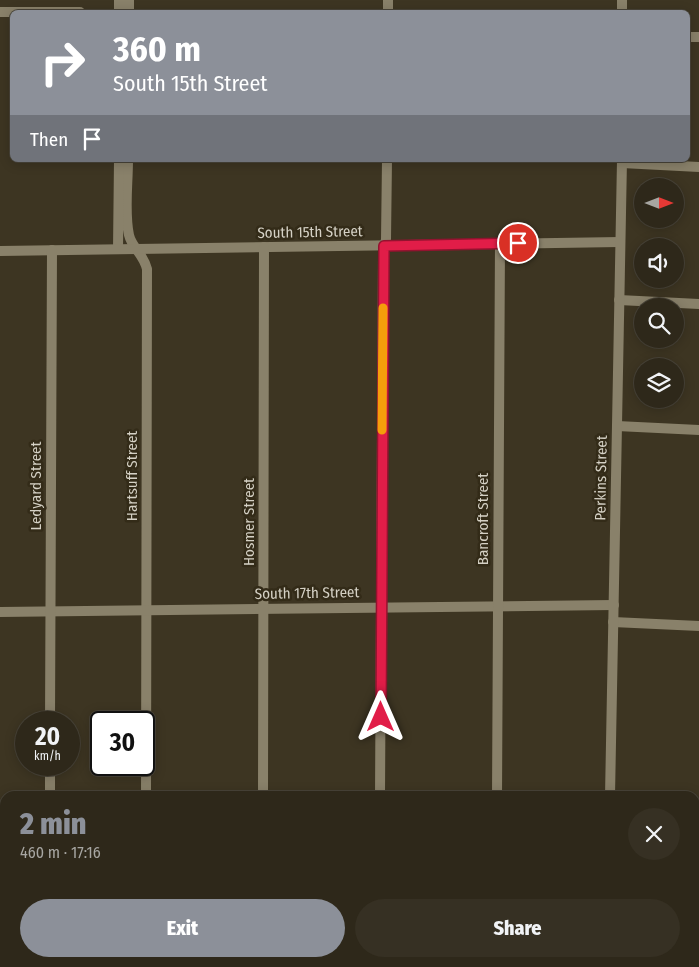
<!DOCTYPE html>
<meta charset="utf-8">
<style>
body{margin:0;font-family:"Fira Sans Condensed",sans-serif;background:#363023;color:#f1f3f6;height:100vh;display:flex;flex-direction:column;font-size:19px;white-space:nowrap}
*{box-sizing:border-box;margin:0}
p{font-size:16px;color:#a7a6a2}
.icon{flex:none;width:28px;height:28px;fill:none;stroke:currentColor;stroke-width:2;stroke-linecap:round;stroke-linejoin:round}
.map{position:relative;flex:1;overflow:hidden}
.drawer{position:absolute;left:0px;top:791px;width:700px;height:176px;display:flex;flex-direction:column;background:#2e281a;border-radius:15px 15px 0 0;box-shadow:0 2px 12px #0003,0 0 0 1px #494439}
.drawer>*{flex:none}
.top-card{position:absolute;left:10px;top:10px;width:680px;height:152px;border-radius:8px;box-shadow:0 2px 12px #0003,0 0 0 1px #494439;background:#8c9099;color:#fff;overflow:hidden}
.needle{width:32px;rotate:90deg}
.controls{position:absolute;left:634px;top:178px;display:grid;gap:10px}
.controls a{display:grid;place-items:center;width:50px;height:50px;border-radius:50%;background:#2e281a;box-shadow:0 2px 12px #0003,0 0 0 1px #494439;font-size:25px}
.speed{position:absolute;left:15px;top:711px;display:flex;gap:10px;font-size:25px;font-weight:700;text-align:center}
.speed>*{display:grid;place-content:center;width:65px;height:65px;border-radius:50%;background:#2e281a;box-shadow:0 2px 12px #0003,0 0 0 1px #494439;line-height:1}
.speed small{font-size:12px;font-weight:400}
.speed .limit{border:2px solid #111;border-radius:8px;background:#fff;color:#111}
.pin{position:absolute;display:grid;place-items:center;width:42px;height:42px;color:#fff;margin:-21px;border:2px solid #fff;border-radius:50%;box-shadow:0 1px 5px #0007}
.me{position:absolute;width:55px;margin:-28px;rotate:0deg;stroke-linejoin:round;filter:drop-shadow(0 0 4px #0008)}
.turn{display:flex;align-items:center;gap:18px;height:105px;padding:0 20px;font-size:22px}
.turn .icon{width:65px;height:65px;stroke-width:2.5}
.turn b{display:block;font-size:35px;line-height:42px}
.then{display:flex;align-items:center;height:48px;padding:0 20px;background:#0003;gap:10px;font-size:19px}
.round{display:grid;place-items:center;flex:none;width:52px;height:52px;border-radius:26px;background:#363023}
.summary{display:flex;align-items:center;justify-content:space-between;height:85px;padding:0 20px}
h1{font-size:30px;font-weight:800;line-height:38px;color:#8c9099}
.button{display:flex;gap:10px;margin-top:auto;padding:10px 20px}
.button a{flex:1;height:58px;border-radius:30px;background:#8c9099;color:#fff;font-size:20px;font-weight:800;line-height:58px;text-align:center}
.button a+a{background:#363023;color:#f1f3f6}
.map>svg:first-child{display:block}
.lines{fill:none;stroke-linecap:round;stroke-linejoin:round}
.minor{stroke:#89816a;stroke-width:10}
.route-casing{stroke:#92132f;stroke-width:12}
.route{stroke:#e11d48;stroke-width:9}
.slow{stroke:#f59e0b;stroke-width:9}
.labels{text-anchor:middle;stroke-width:5;stroke-linejoin:round;paint-order:stroke}
.street-label{font-size:15px;fill:#d5d1c5;stroke:#332b18}
</style>
<div class="map">
<svg width="699" height="967" viewBox="0 0 699 967">
<rect width="100%" height="100%" fill="#3d3522"/>
<g class="lines">
<g class="minor">
<polyline points="0,12 80,12"/>
<polyline points="119,12 119,0"/>
<polyline points="129,12 129,0"/>
<polyline points="388,12 388,0"/>
<polyline points="622,12 622,0"/>
<polyline points="688,37 699,37"/>
<path d="M128 160C128 184 124 212 129 235 132 248 143 253 147 269L146 796"/>
<polyline points="622,163 699,167"/>
<polyline points="118,249 119,160"/>
<polyline points="0,251 620,242"/>
<polyline points="619,300 699,304"/>
<polyline points="617,426 699,430"/>
<polyline points="0,612 614,605"/>
<polyline points="613,622 699,626"/>
<polyline points="50,722 52,250"/>
<polyline points="50,796 50,765"/>
<polyline points="263,796 264,247"/>
<polyline points="380,796 383,256 386,239 387,160"/>
<polyline points="497,796 500,243"/>
<polyline points="610,796 622,160"/>
<polyline points="146,962 146,967"/>
<polyline points="262,962 262,967"/>
<polyline points="380,962 380,967"/>
<polyline points="496,962 496,967"/>
<polyline points="49,967 49,962"/>
<polyline points="556,967 606,966 623,962"/>
</g>
</g>
<g class="lines">
<g class="route-casing">
<polyline id="route" points="381,717 384,246 518,243"/>
</g>
<use href="#route" class="route"/>
<polyline class="slow" points="382,430 383,308"/>
</g>
<g class="labels">
<g class="street-label">
<text transform="translate(310 232) rotate(-1)" y="5">South 15th Street</text>
<text transform="translate(132 476) rotate(-90)" y="5">Hartsuff Street</text>
<text transform="translate(601 478) rotate(-89)" y="5">Perkins Street</text>
<text transform="translate(36 486) rotate(-90)" y="5">Ledyard Street</text>
<text transform="translate(483 519) rotate(-90)" y="5">Bancroft Street</text>
<text transform="translate(249 522) rotate(-90)" y="5">Hosmer Street</text>
<text transform="translate(307 593) rotate(-1)" y="5">South 17th Street</text>
</g>
</g>
</svg>
<div class="controls">
<a><svg class="needle" viewBox="-14 -14 28 28"><path d="M0-13l5 13h-10z" fill="#e53935"/><path d="M0 13l5-13h-10z" fill="#a7a6a2"/></svg></a>
<a><svg class="icon" aria-label="sound" viewBox="0 0 24 24"><path d="M4 9h4l5-4v14l-5-4H4zM17 9q2 3 0 6"/></svg></a>
<a><svg class="icon" aria-label="search" viewBox="0 0 24 24"><circle cx="10" cy="10" r="6"/><path d="M15 15l6 6"/></svg></a>
<a><svg class="icon" aria-label="layers" viewBox="0 0 24 24"><path d="M12 4l9 5-9 5-9-5zM3 14l9 5 9-5"/></svg></a>
</div>
<div class="speed"><div>20<small>km/h</small></div><div class="limit">30</div></div>
<div class="pin" style="left:518px;top:243px;background:#d93025"><svg class="icon" aria-label="arrive" viewBox="0 0 24 24"><path d="M6 21V4h12l-3 4 3 4H6"/></svg></div>
<svg class="me" style="left:381px;top:717px" viewBox="-20 -20 40 40"><path d="M0-17L14 15 0 8-14 15z" fill="#e11d48" stroke="#fff" stroke-width="4"/></svg>
<div class="top-card">
<div class="turn"><svg class="icon" aria-label="right" viewBox="0 0 24 24"><path d="M7 20v-9h11M14 6l5 5-5 5"/></svg><div><b>360 m</b>South 15th Street</div></div>
<div class="then">Then<svg class="icon" aria-label="arrive" viewBox="0 0 24 24"><path d="M6 21V4h12l-3 4 3 4H6"/></svg></div>
</div>
<section class="drawer">
<div class="summary"><div><h1>2 min</h1><p>460 m · 17:16</p></div><a class="round"><svg class="icon" aria-label="close" viewBox="0 0 24 24"><path d="M6 6l12 12M18 6L6 18"/></svg></a></div>
<div class="button"><a>Exit</a><a>Share</a></div>
</section>
</div>
